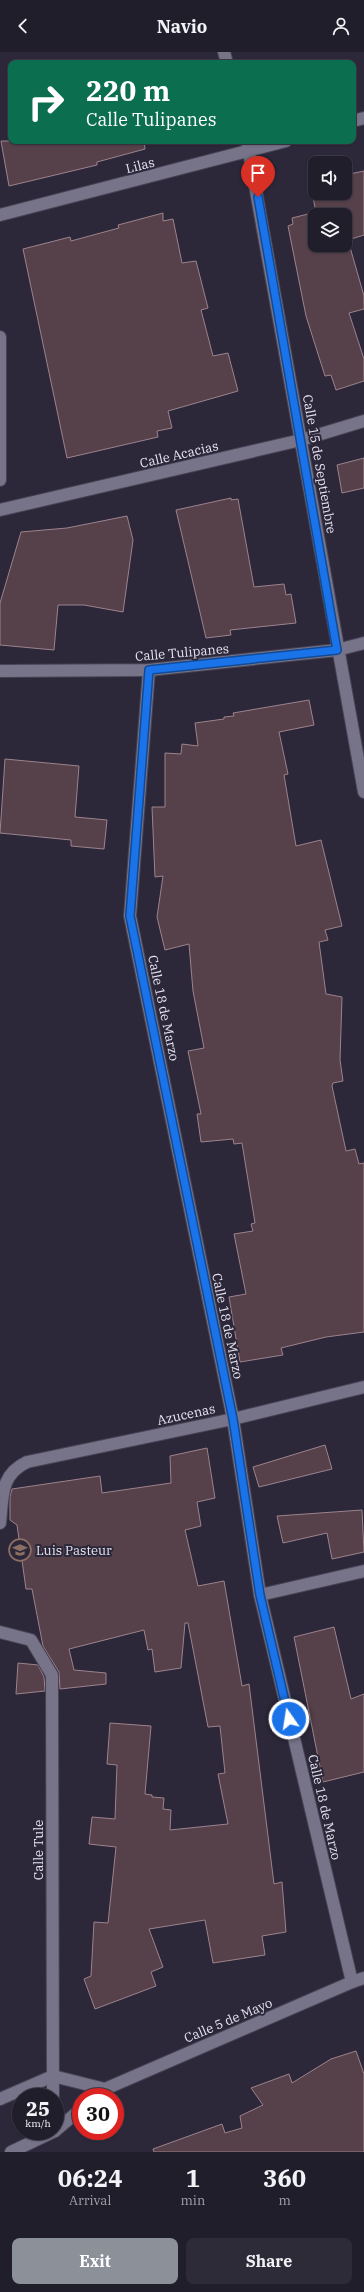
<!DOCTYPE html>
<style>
body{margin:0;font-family:"IBM Plex Serif",serif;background:#2d2b38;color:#f1f3f6;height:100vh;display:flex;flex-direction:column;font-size:15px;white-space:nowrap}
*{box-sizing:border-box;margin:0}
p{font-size:13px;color:#a2a2a9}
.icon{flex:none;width:22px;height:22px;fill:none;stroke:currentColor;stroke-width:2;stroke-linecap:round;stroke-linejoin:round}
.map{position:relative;height:2100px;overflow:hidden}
.panel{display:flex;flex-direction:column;background:#211e2c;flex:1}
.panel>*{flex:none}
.hud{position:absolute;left:8px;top:8px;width:348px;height:84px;border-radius:8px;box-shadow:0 1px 3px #0004,0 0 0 1px #3e3c48;background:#0b6e4f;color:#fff;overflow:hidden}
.buttons{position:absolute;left:308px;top:104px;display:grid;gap:8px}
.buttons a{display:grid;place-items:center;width:44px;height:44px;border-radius:8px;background:#211e2c;box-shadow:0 1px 3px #0004,0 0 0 1px #3e3c48;font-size:20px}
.speed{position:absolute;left:12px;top:2036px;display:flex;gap:8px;font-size:20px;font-weight:700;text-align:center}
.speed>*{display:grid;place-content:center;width:52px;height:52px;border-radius:50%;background:#211e2c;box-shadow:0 1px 3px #0004,0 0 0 1px #3e3c48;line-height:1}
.speed small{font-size:10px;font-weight:400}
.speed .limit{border:6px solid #d22;background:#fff;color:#111}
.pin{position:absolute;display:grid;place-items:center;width:34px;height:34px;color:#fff;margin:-41px -17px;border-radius:50% 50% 50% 0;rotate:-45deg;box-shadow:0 0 4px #0007}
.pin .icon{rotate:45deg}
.me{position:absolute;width:44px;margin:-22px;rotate:347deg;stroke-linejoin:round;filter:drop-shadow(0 0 3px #0008)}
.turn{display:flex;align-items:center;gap:14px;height:84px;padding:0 12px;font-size:18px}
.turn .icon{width:52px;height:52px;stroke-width:2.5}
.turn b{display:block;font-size:28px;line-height:34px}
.eta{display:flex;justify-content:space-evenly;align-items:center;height:68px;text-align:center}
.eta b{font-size:24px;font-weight:800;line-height:28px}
.cta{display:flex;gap:8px;margin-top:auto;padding:8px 12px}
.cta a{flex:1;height:46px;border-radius:8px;background:#8c9099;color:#fff;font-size:16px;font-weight:800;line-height:46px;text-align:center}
.cta a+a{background:#2d2b38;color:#f1f3f6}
header{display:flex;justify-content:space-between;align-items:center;height:52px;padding:0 12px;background:#211e2c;font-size:18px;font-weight:800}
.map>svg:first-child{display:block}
.building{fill:#564049;stroke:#9c838d;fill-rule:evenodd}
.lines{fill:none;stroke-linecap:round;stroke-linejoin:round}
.minor-casing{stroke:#464353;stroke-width:14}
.tertiary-casing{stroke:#464353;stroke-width:14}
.minor{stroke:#777389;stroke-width:12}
.tertiary{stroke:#777389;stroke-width:12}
.route-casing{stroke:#114b97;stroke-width:10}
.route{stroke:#1a73e8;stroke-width:7}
.labels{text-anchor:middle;stroke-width:4;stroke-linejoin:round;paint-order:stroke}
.street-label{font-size:13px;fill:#e6e4f1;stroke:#2c283a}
.poi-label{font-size:13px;fill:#e6e4f1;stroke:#2c283a;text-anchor:start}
</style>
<header><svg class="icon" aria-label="back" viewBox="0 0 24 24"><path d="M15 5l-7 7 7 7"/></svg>Navio<svg class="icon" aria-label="person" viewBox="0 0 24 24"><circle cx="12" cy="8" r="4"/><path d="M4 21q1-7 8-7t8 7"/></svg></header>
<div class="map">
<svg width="364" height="2100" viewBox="0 0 364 2100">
<rect width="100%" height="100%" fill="#2c283a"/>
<g class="building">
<polygon points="1,89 144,89 145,97 97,110 97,113 9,134"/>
<path d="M364 119V183L348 188 364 244V257L349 261 364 307V329L336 338 331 323 325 324 306 264 288 174 293 172 292 166 316 160 310 131 315 130V141H345V123ZM315 163H345V193H315Z"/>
<polygon points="163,161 163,169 173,167 182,211 196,209 208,256 201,258 213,304 228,301 238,339 168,359 172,376 157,379 158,385 67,406 23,197 70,185 71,189 119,176 118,173"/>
<polygon points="364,406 364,436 342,441 337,413"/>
<polygon points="231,446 231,448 238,447 254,535 284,532 286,543 291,542 296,571 230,578 231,583 206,586 176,458"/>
<polygon points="127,464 133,488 123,560 84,553 58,553 54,598 0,593 0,551 21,480 67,476"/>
<polygon points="309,648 314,673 279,680 288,722 284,723 296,794 321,788 342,874 325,878 328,888 319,890 326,942 342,945 340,1008 343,1029 333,1031 332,1034 346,1099 355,1097 359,1112 364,1111 364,1280 326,1285 281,1296 283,1303 240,1310 229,1245 246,1242 234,1182 253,1179 251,1172 255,1171 242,1091 234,1092 233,1087 201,1090 197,1062 201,1062 188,999 204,996 193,939 189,892 165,898 157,865 163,824 155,825 152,755 165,755 165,701 181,702 182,692 198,694 195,671 224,667 224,665 234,664 233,661"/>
<polygon points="5,707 79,714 75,765 107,768 104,797 71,794 71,788 0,781"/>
<polygon points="325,1393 332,1417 259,1435 253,1415"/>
<polygon points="207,1396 215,1446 197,1450 201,1474 185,1478 198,1534 224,1529 242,1634 249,1632 274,1832 282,1830 286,1880 262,1884 265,1903 213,1911 205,1868 149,1877 163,1915 151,1920 156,1934 95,1957 84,1927 91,1924 94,1870 108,1871 116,1795 89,1792 92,1765 115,1767 117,1713 107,1712 110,1671 151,1674 145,1742 152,1743 152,1745 164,1746 163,1757 171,1758 170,1778 228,1772 218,1722 225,1721 220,1674 208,1675 188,1571 185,1571 181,1616 155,1620 152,1597 148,1598 144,1578 69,1597 74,1618 106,1621 106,1632 60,1637 59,1620 43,1594 32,1537 26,1537 17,1473 10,1468 10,1445 12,1437 100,1424 102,1441 171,1431 170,1404"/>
<polygon points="362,1458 364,1500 332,1507 327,1481 283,1491 277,1464"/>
<polygon points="334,1575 351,1647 364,1642 364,1720 323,1730 294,1585"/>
<polygon points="18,1611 38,1613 44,1625 45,1639 16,1642"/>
<polygon points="356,1999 364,2022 364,2100 154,2100 153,2097 222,2072 225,2081 242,2076 240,2064 263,2053 251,2036 289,2022 292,2031 331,2007"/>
</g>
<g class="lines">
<g class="minor-casing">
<g id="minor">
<polyline points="224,0 227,11"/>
<polyline points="353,69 364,66"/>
<polyline points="247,89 364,740"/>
<polyline points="0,163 286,89"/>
<polyline points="0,458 301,388 364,369"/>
<polyline points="149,618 130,864 233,1367 260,1543 352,1930"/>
<polyline points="0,619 149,618 337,598 364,591"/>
<path d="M0 1471C3 1444 0 1423 27 1410L233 1367 364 1335"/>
<polyline points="260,1543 364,1519"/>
<polyline points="0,1580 31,1588 52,1623 53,2045"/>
</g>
</g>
<g class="tertiary-casing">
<g id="tertiary">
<polyline points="0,285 0,428"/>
<polyline points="95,2045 105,2037 352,1930 364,1926"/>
<polyline points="0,2047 53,2024 105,2037"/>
<polyline points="55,2079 81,2057"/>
<polyline points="11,2100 55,2079"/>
</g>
</g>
<use href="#minor" class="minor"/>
<use href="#tertiary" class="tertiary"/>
</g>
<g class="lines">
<g class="route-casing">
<polyline id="route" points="258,145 337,598 149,618 130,864 233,1367 260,1543 289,1667"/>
</g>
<use href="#route" class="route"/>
</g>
<defs>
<g id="school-ring" transform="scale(1.15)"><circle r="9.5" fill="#2c283a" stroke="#8d6e63" stroke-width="1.5"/><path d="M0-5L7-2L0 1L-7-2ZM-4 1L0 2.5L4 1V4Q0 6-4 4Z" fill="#8d6e63"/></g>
</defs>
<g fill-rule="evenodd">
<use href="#school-ring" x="20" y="1498"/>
</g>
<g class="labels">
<g class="street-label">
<text transform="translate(140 113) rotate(-14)" y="5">Lilas</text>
<text transform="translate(179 402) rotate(-13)" y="5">Calle Acacias</text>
<text transform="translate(320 412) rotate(80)" y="5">Calle 15 de Septiembre</text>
<text transform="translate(182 600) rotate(-5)" y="5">Calle Tulipanes</text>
<text transform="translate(164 956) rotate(78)" y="5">Calle 18 de Marzo</text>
<text transform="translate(228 1274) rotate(78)" y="5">Calle 18 de Marzo</text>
<text transform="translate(186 1362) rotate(-12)" y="5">Azucenas</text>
<text transform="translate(325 1755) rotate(77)" y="5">Calle 18 de Marzo</text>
<text transform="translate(38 1798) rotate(-90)" y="5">Calle Tule</text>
<text transform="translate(228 1968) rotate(-23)" y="5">Calle 5 de Mayo</text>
</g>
<g class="poi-label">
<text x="36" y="1503">Luis Pasteur</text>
</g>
</g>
</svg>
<div class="buttons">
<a><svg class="icon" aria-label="sound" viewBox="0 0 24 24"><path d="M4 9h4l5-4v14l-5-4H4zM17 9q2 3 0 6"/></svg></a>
<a><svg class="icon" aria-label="layers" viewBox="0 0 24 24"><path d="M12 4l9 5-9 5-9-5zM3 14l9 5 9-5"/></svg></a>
</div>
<div class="speed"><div>25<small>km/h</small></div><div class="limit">30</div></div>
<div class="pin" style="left:258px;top:145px;background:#d93025"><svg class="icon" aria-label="arrive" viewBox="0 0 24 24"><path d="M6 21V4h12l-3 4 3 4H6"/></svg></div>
<svg class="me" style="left:289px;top:1667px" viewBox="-20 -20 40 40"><circle r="17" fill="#1a73e8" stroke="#fff" stroke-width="3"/><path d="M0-11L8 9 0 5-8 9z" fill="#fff"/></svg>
<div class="hud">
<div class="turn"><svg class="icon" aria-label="right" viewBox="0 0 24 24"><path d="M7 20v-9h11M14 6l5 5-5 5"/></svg><div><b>220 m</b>Calle Tulipanes</div></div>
</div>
</div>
<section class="panel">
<div class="eta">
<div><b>06:24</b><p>Arrival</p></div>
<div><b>1</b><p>min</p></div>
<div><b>360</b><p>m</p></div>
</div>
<div class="cta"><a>Exit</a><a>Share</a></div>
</section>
